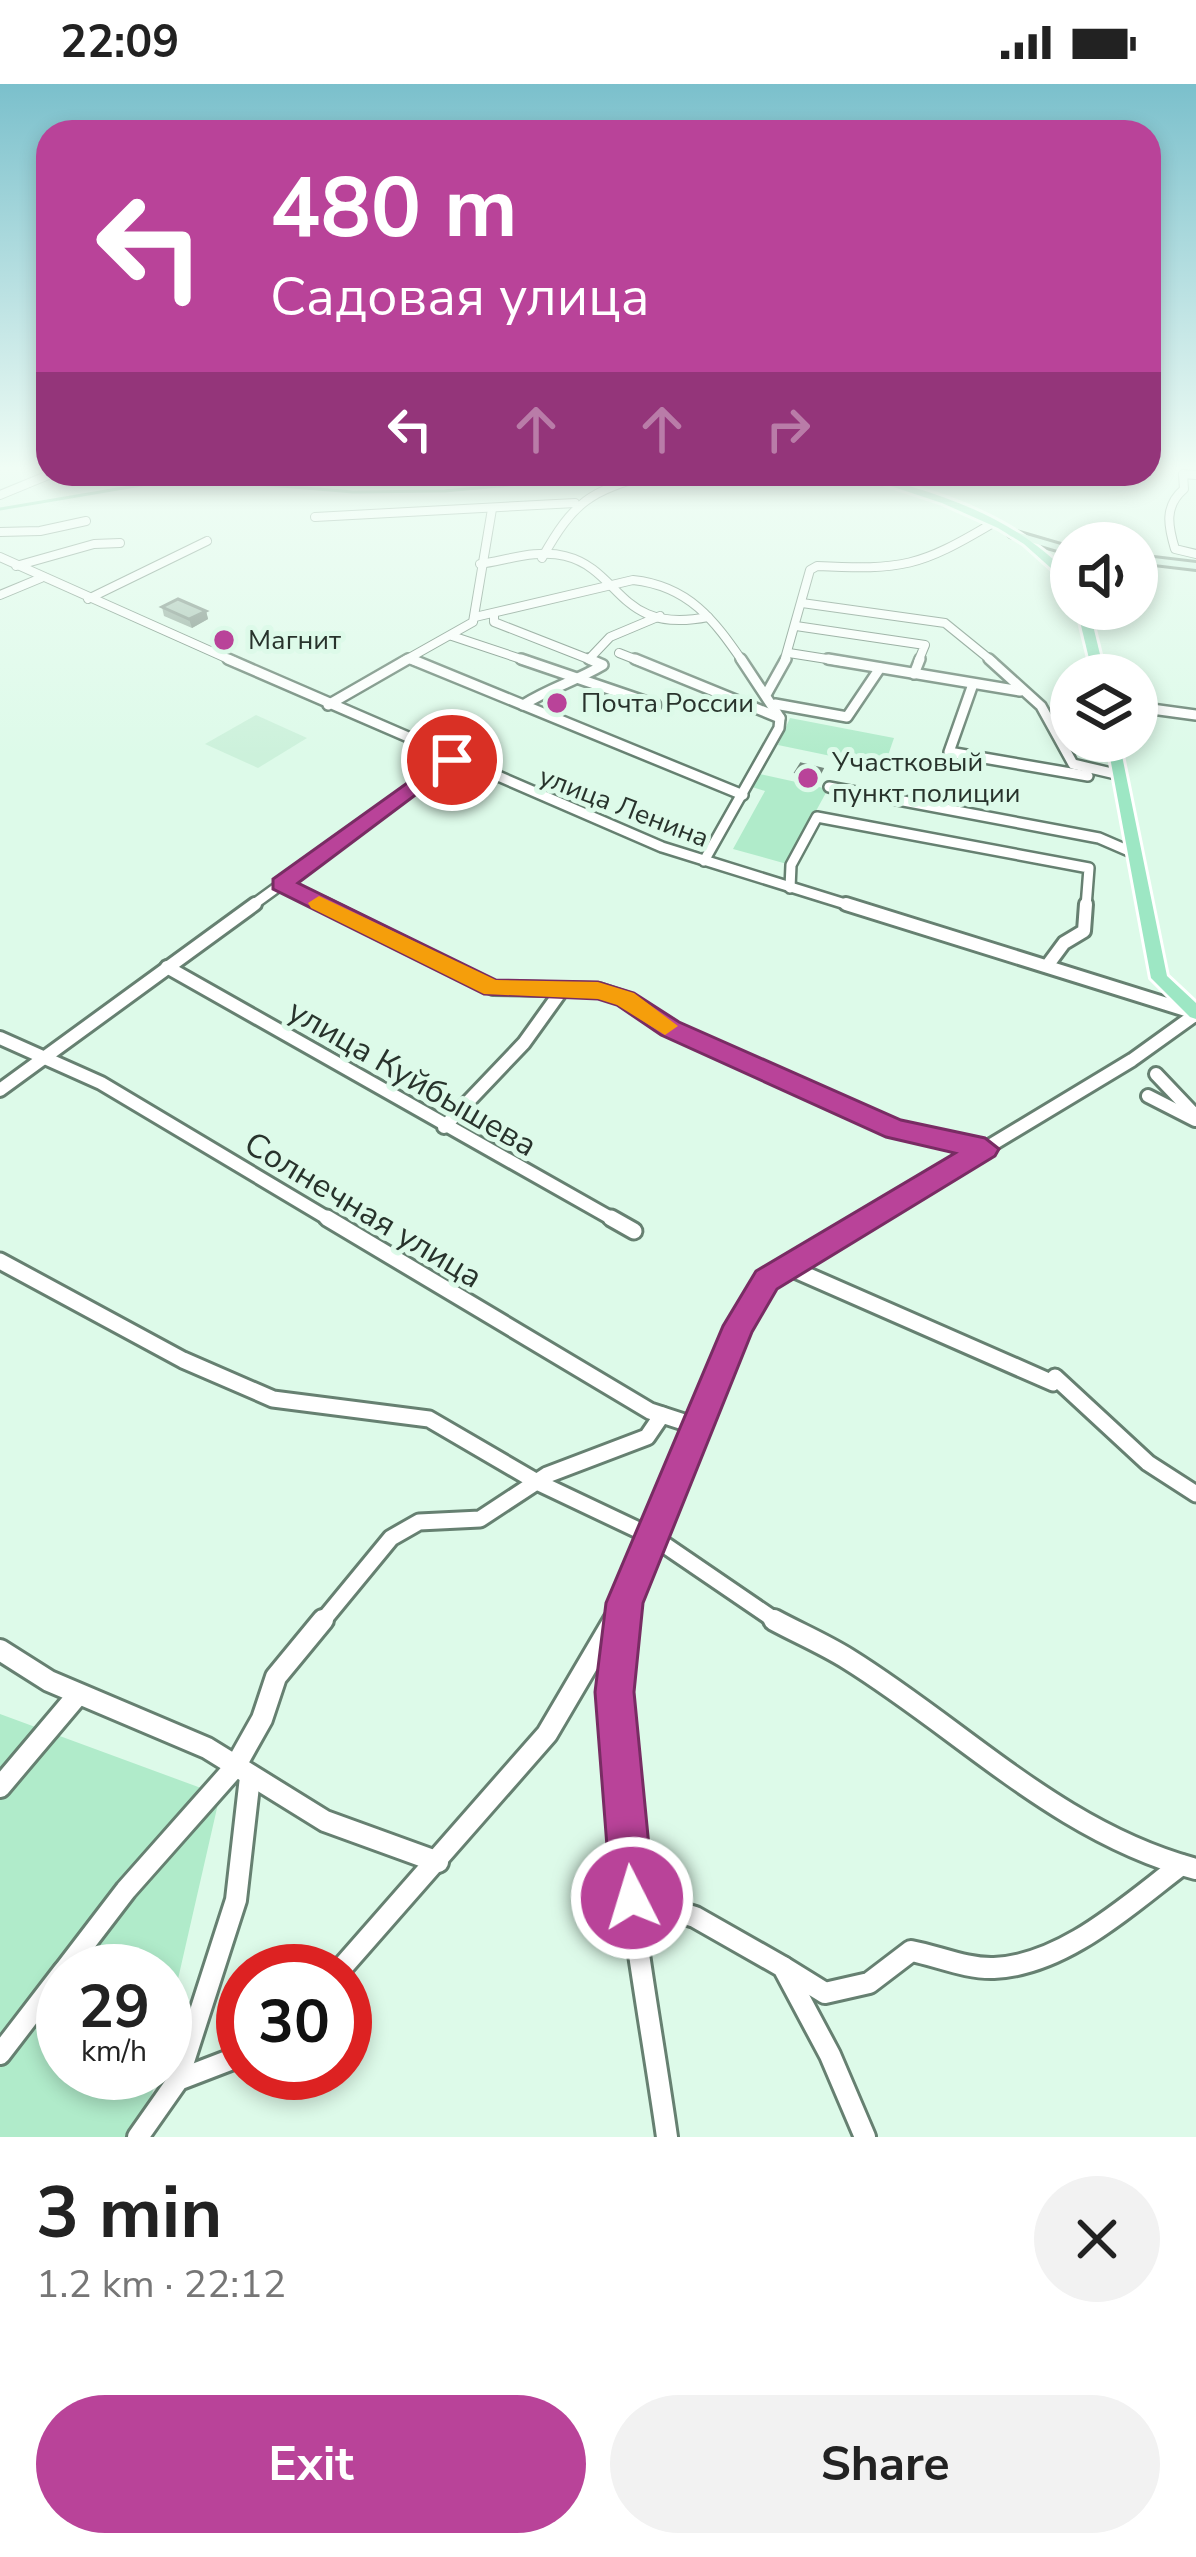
<!DOCTYPE html>
<meta charset="utf-8">
<style>
body{margin:0;font-family:"Nunito Sans",sans-serif;background:#f2f2f2;color:#222;height:100vh;display:flex;flex-direction:column;font-size:45px;white-space:nowrap}
*{box-sizing:border-box;margin:0}
p{font-size:39px;color:#767676}
.icon{flex:none;width:66px;height:66px;fill:none;stroke:currentColor;stroke-width:2;stroke-linecap:round;stroke-linejoin:round}
.map{position:relative;height:2053px;overflow:hidden}
.details{display:flex;flex-direction:column;background:#fff;flex:1}
.details>*{flex:none}
.guide{position:absolute;left:36px;top:36px;width:1125px;height:366px;border-radius:36px;box-shadow:0 6px 18px #0003;background:#b94399;color:#fff;overflow:hidden}
.buttons{position:absolute;left:1050px;top:438px;display:grid;gap:24px}
.buttons a{display:grid;place-items:center;width:108px;height:108px;border-radius:50%;background:#fff;box-shadow:0 6px 18px #0003;font-size:60px}
.speed{position:absolute;left:36px;top:1860px;display:flex;gap:24px;font-size:60px;font-weight:700;text-align:center}
.speed>*{display:grid;place-content:center;width:156px;height:156px;border-radius:50%;background:#fff;box-shadow:0 6px 18px #0003;line-height:1}
.speed small{font-size:30px;font-weight:400}
.speed .limit{border:18px solid #d22;background:#fff;color:#111}
.pin{position:absolute;display:grid;place-items:center;width:102px;height:102px;color:#fff;margin:-51px;border:6px solid #fff;border-radius:50%;box-shadow:0 3px 12px #0007}
.me{position:absolute;width:132px;margin:-66px;rotate:355deg;stroke-linejoin:round;filter:drop-shadow(0 0 9px #0008)}
.turn{display:flex;align-items:center;gap:42px;height:252px;padding:0 36px;font-size:54px}
.turn .icon{width:156px;height:156px;stroke-width:2.5}
.turn b{display:block;font-size:84px;line-height:102px}
.lanes{display:flex;align-items:center;height:114px;padding:0 36px;background:#0003;justify-content:center;gap:60px;direction:ltr}
.lanes .off{opacity:.35}
.round{display:grid;place-items:center;flex:none;width:126px;height:126px;border-radius:63px;background:#f2f2f2}
.head{display:flex;align-items:center;justify-content:space-between;height:204px;padding:0 36px}
h1{font-size:72px;font-weight:700;line-height:90px}
.button{display:flex;gap:24px;margin-top:auto;padding:24px 36px}
.button a{flex:1;height:138px;border-radius:72px;background:#b94399;color:#fff;font-size:48px;font-weight:700;line-height:138px;text-align:center}
.button a+a{background:#f2f2f2;color:#222}
.status{display:flex;justify-content:space-between;align-items:center;height:84px;padding:0 60px;background:#fff;direction:ltr}
.status svg{height:33px;fill:currentColor}
.map>svg:first-child{display:block}
.built{fill:#ccf1db}
.green{fill:#b0ebca}
.lines{fill:none;stroke-linecap:round;stroke-linejoin:round}
.stream{stroke:#77d2a3;stroke-width:3}
.street-far4-casing{stroke:#668071;stroke-width:10}
.street-far3-casing{stroke:#668071;stroke-width:14}
.street-far2-casing{stroke:#668071;stroke-width:18}
.street-far1-casing{stroke:#668071;stroke-width:21}
.street-casing{stroke:#668071;stroke-width:26}
.secondary-casing{stroke:#668071;stroke-width:6}
.primary-casing{stroke:#fff;stroke-width:6}
.street-far4{stroke:#fff;stroke-width:8}
.street-far3{stroke:#fff;stroke-width:9}
.street-far2{stroke:#fff;stroke-width:12}
.street-far1{stroke:#fff;stroke-width:15}
.street{stroke:#fff;stroke-width:20}
.secondary{fill:#cef3e1;fill-rule:evenodd}
.primary{fill:#9de7c4;fill-rule:evenodd}
.wall{fill:#8ea698}
.shaded-wall{fill:#74877c}
.building{fill:#a5c1b1;stroke:#74877c;stroke-width:3}
.route{fill:#b94399;stroke:#782c63;stroke-width:3}
.slow{fill:#f59e0b}
.poi-dot{fill:#b94399;stroke:#ddfae9;stroke-width:4.5}
.labels{text-anchor:middle;stroke-width:10;stroke-linejoin:round;paint-order:stroke}
.far-poi-label{font-size:27px;fill:#28332c;stroke:#ddfae9;text-anchor:start}
.far-street-label{font-size:27px;fill:#28332c;stroke:#ddfae9}
.street-label{font-size:33px;fill:#28332c;stroke:#ddfae9}
</style>
<div class="status"><b>22:09</b><svg viewBox="0 0 49 12"><path d="M0 12V9h3v3zM5 12V6h3v6zM10 12V3h3v9zM15 12V0h3v12zM26 1h20v11H26zM47 4h2v5h-2z"/></svg></div>
<div class="map">
<svg width="1196" height="2053" viewBox="0 0 1196 2053">
<rect width="100%" height="100%" fill="#ddfae9"/>
<polygon class="built" points="256,631 307,654 258,684 205,660"/>
<g class="green">
<polygon points="790,634 894,654 884,683 778,661"/>
<polygon points="760,690 828,705 787,780 733,765 765,707 752,703"/>
<polygon points="0,1630 220,1711 165,1952 165,1887 63,1887 63,1989 157,1989 142,2053 0,2053"/>
</g>
<g class="lines">
<polyline class="stream" points="0,425 153,399 208,396 353,408 445,407 626,390"/>
<g class="street-far4-casing">
<g id="street-far4">
<path d="M1196 391 1183 390 1184 405C1164 422 1168 442 1175 465L1196 470"/>
<polyline points="0,411 51,390"/>
<polyline points="315,433 575,419"/>
<polyline points="0,448 40,447 86,437"/>
<polyline points="0,473 235,578"/>
<path d="M542 474C574 417 590 407 652 390"/>
<path d="M480 480C507 476 538 465 565 472 622 486 618 551 708 533"/>
<polyline points="16,482 94,460 120,459"/>
<polyline points="0,511 41,494"/>
<polyline points="88,515 207,457"/>
<polyline points="802,519 945,539 993,578"/>
<polyline points="494,530 494,538 596,578"/>
<path d="M475 533 633 496C689 502 714 536 743 578"/>
<polyline points="796,542 925,561 918,578"/>
<polyline points="452,552 530,578"/>
<polyline points="619,569 642,578"/>
<polyline points="789,569 846,578"/>
<polyline points="591,573 610,553 660,532"/>
<polyline points="410,575 418,578"/>
<polyline points="402,578 473,538 492,425"/>
<path d="M784 578 810 486 817 482C903 486 919 483 993 439"/>
</g>
</g>
<g class="street-far3-casing">
<g id="street-far3">
<polyline points="228,575 662,763 855,823"/>
<polyline points="411,575 743,711"/>
<polyline points="521,575 656,621"/>
<polyline points="635,575 780,634"/>
<polyline points="828,575 1020,607"/>
<polyline points="989,575 1041,622 1073,680 1120,691"/>
<polyline points="914,590 920,575"/>
<polyline points="973,600 949,668 1088,692"/>
<polyline points="767,609 786,575"/>
<polyline points="775,620 847,633 880,584"/>
<polyline points="328,621 408,575"/>
<path d="M523 621C550 604 576 597 603 581L589 575"/>
<polyline points="1137,623 1196,631"/>
<polyline points="829,703 1099,754 1136,770"/>
<polyline points="704,777 779,644 780,634 741,575"/>
<polyline points="282,800 329,823"/>
<polyline points="790,804 791,781 817,733 1089,784 1086,823"/>
<polyline points="250,823 452,676"/>
</g>
</g>
<g class="street-far2-casing">
<g id="street-far2">
<polyline points="323,820 493,904 599,906 626,915 670,944 896,1045 984,1065"/>
<polyline points="846,820 1189,927"/>
<polyline points="1047,882 1064,859 1084,847 1086,820"/>
<polyline points="167,883 616,1137"/>
<polyline points="0,954 101,999 332,1137"/>
<polyline points="1156,990 1196,1032"/>
<polyline points="0,1006 255,820"/>
<polyline points="1148,1012 1195,1036"/>
<polyline points="444,1043 524,959 562,906"/>
<polyline points="865,1137 1132,976 1196,930"/>
</g>
</g>
<g class="street-far1-casing">
<g id="street-far1">
<polyline points="327,1134 650,1327 699,1343"/>
<polyline points="611,1134 634,1147"/>
<polyline points="0,1177 183,1276 273,1315 429,1335 537,1398 653,1453 779,1539"/>
<polyline points="788,1183 1053,1299"/>
<polyline points="1055,1293 1148,1379 1196,1410"/>
<polyline points="321,1539 391,1454 419,1438 480,1435 547,1391 647,1353 662,1331"/>
<polyline points="613,1539 621,1525"/>
<polyline points="623,1539 625,1519 739,1242 767,1196 870,1134"/>
</g>
</g>
<g class="street-casing">
<g id="street">
<path d="M623 1536C604 1707 643 1884 667 2053"/>
<path d="M774 1536C798 1549 824 1560 848 1575 964 1647 1060 1749 1196 1785"/>
<polyline points="0,1566 49,1597 207,1664 325,1737 438,1778"/>
<polyline points="0,1703 76,1613"/>
<polyline points="633,1814 695,1833 783,1883 830,1971 865,2053"/>
<path d="M783 1883 825 1909 869 1899 911 1867C938 1872 966 1885 994 1884 1064 1881 1128 1821 1181 1781"/>
<polyline points="64,1887 126,1806 235,1683 262,1635 276,1593 323,1536"/>
<polyline points="339,1887 547,1650 614,1536"/>
<polyline points="0,1970 63,1888"/>
<polyline points="178,1996 236,1816 250,1693"/>
<polyline points="138,2053 178,1996 243,1971"/>
</g>
</g>
<g class="secondary-casing">
<g id="secondary">
<polygon points="1013,447 1071,464 1071,470 1010,452 1008,450"/>
<polygon points="1137,472 1196,479 1196,485 1137,478"/>
</g>
</g>
<g class="primary-casing">
<g id="primary">
<path d="M854 390C874 390 891 396 909 402 970 420 1027 445 1071 493V502L1024 460 998 444 942 419Z"/>
<polygon points="1077,525 1089,525 1105,591 1093,591"/>
<polygon points="1107,657 1119,657 1167,892 1196,919 1196,935 1190,933 1151,894"/>
</g>
</g>
<use href="#street-far4" class="street-far4"/>
<use href="#street-far3" class="street-far3"/>
<use href="#street-far2" class="street-far2"/>
<use href="#street-far1" class="street-far1"/>
<use href="#street" class="street"/>
<use href="#secondary" class="secondary"/>
<use href="#primary" class="primary"/>
</g>
<g class="wall">
<polygon points="162,523 206,527 208,535 192,544 164,532"/>
<polygon points="796,688 821,693 817,700 795,695"/>
</g>
<polygon class="shaded-wall" points="206,527 208,535 192,544 189,535"/>
<g class="building">
<polygon points="178,515 206,527 189,535 162,523"/>
<polygon points="801,680 822,685 818,693 796,688"/>
</g>
<linearGradient id="sky" x2="0" y2="1"><stop stop-color="#7bc0cc"/><stop offset="0.57" stop-color="#f0fdf5"/><stop offset="1" stop-color="#f0fdf5" stop-opacity="0"/></linearGradient>
<rect width="1196" height="673" fill="url(#sky)"/>
<polygon class="route" points="445,672 462,676 298,799 496,896 598,898 634,909 679,938 901,1036 985,1054 999,1065 995,1072 777,1205 752,1248 643,1519 634,1608 654,1814 648,1829 632,1835 617,1829 611,1814 595,1608 606,1519 723,1242 756,1187 955,1069 886,1053 661,951 617,921 598,915 484,910 273,805 273,795"/>
<polygon class="slow" points="319,812 496,896 598,898 634,909 678,942 665,951 617,921 598,915 484,910 311,824 308,819"/>
<g class="poi-dot">
<circle cx="224" cy="556" r="12"/>
<circle cx="557" cy="619" r="12"/>
<circle cx="808" cy="694" r="12"/>
</g>
<g class="labels">
<g class="far-poi-label">
<text x="248" y="565">Магнит</text>
<text x="581" y="628">Почта России</text>
<text x="832" y="687">Участковый<tspan x="832" dy="31">пункт полиции</tspan></text>
</g>
<g class="far-street-label">
<text transform="translate(624 723) rotate(21)" y="9">улица Ленина</text>
</g>
<g class="street-label">
<text transform="translate(413 993) rotate(30)" y="12">улица Куйбышева</text>
<text transform="translate(364 1125) rotate(31)" y="12">Солнечная улица</text>
</g>
</g>
</svg>
<div class="buttons">
<a><svg class="icon" aria-label="sound" viewBox="0 0 24 24"><path d="M4 9h4l5-4v14l-5-4H4zM17 9q2 3 0 6"/></svg></a>
<a><svg class="icon" aria-label="layers" viewBox="0 0 24 24"><path d="M12 4l9 5-9 5-9-5zM3 14l9 5 9-5"/></svg></a>
</div>
<div class="speed"><div>29<small>km/h</small></div><div class="limit">30</div></div>
<div class="pin" style="left:452px;top:676px;background:#d93025"><svg class="icon" aria-label="arrive" viewBox="0 0 24 24"><path d="M6 21V4h12l-3 4 3 4H6"/></svg></div>
<svg class="me" style="left:632px;top:1814px" viewBox="-20 -20 40 40"><circle r="17" fill="#b94399" stroke="#fff" stroke-width="3"/><path d="M0-11L8 9 0 5-8 9z" fill="#fff"/></svg>
<div class="guide">
<div class="turn"><svg class="icon" aria-label="left" viewBox="0 0 24 24"><path d="M17 20v-9H6M10 6l-5 5 5 5"/></svg><div><b>480 m</b>Садовая улица</div></div>
<div class="lanes"><svg class="icon" aria-label="left" viewBox="0 0 24 24"><path d="M17 20v-9H6M10 6l-5 5 5 5"/></svg><svg class="icon off" aria-label="ahead" viewBox="0 0 24 24"><path d="M12 20V5M6 11l6-6 6 6"/></svg><svg class="icon off" aria-label="ahead" viewBox="0 0 24 24"><path d="M12 20V5M6 11l6-6 6 6"/></svg><svg class="icon off" aria-label="right" viewBox="0 0 24 24"><path d="M7 20v-9h11M14 6l5 5-5 5"/></svg></div>
</div>
</div>
<section class="details">
<div class="head"><div><h1>3 min</h1><p>1.2 km · 22:12</p></div><a class="round"><svg class="icon" aria-label="close" viewBox="0 0 24 24"><path d="M6 6l12 12M18 6L6 18"/></svg></a></div>
<div class="button"><a>Exit</a><a>Share</a></div>
</section>
